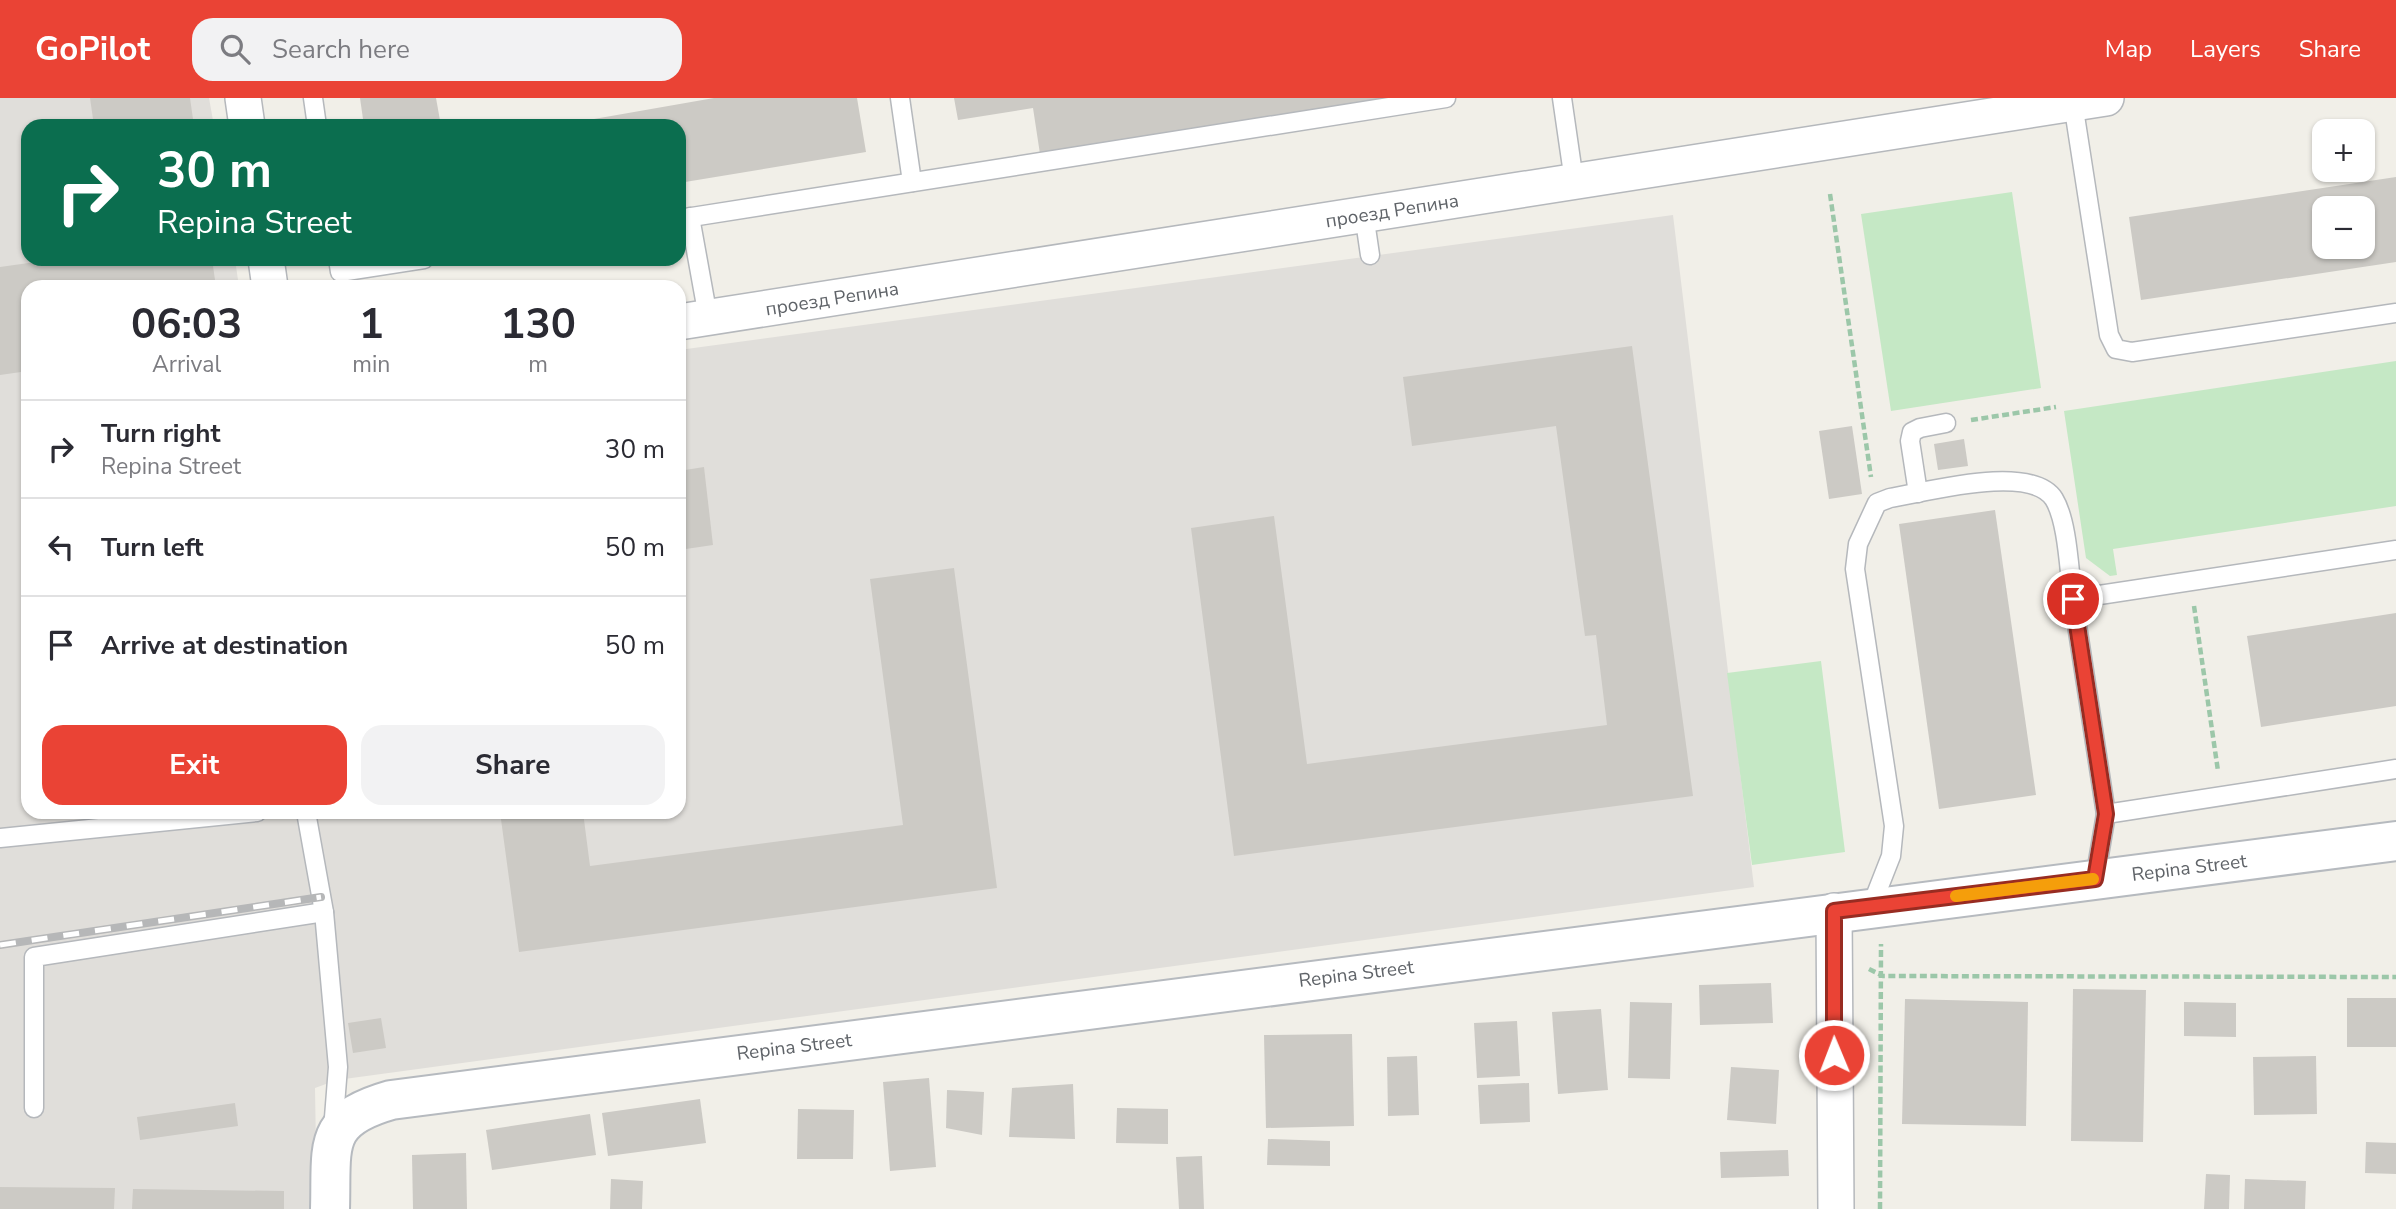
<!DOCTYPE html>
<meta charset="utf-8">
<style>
body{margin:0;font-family:"Nunito Sans",sans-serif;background:#f2f2f3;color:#2b2b33;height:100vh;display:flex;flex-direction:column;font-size:26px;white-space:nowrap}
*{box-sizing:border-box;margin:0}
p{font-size:23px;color:#7c7c81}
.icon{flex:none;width:38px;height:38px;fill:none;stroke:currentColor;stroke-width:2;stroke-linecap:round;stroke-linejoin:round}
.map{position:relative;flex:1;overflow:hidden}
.side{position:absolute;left:21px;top:182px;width:665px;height:539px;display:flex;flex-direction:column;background:#fff;border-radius:21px;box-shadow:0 2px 5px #0004}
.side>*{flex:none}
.top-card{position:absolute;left:21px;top:21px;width:665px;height:147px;border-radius:21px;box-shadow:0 2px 5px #0004;background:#0b6e4f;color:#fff;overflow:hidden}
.fabs{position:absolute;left:2312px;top:21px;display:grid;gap:14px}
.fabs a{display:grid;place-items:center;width:63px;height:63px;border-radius:14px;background:#fff;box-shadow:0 2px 5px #0004;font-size:35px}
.pin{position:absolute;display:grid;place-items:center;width:60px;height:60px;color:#fff;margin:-30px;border:4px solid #fff;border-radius:50%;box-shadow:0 2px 7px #0007}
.me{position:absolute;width:77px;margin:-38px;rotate:359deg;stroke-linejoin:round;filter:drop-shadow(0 0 5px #0008)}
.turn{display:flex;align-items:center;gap:24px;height:147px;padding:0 21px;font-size:32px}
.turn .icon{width:91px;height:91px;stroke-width:2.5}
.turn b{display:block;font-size:49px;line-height:60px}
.eta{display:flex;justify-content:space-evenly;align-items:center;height:119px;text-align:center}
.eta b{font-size:42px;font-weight:700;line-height:49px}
.button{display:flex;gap:14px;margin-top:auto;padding:14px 21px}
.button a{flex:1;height:80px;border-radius:21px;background:#ea4335;color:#fff;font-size:28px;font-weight:700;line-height:80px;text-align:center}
.button a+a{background:#f2f2f3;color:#2b2b33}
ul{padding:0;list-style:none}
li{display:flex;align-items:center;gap:21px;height:98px;padding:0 21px;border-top:2px solid #e1e1e2}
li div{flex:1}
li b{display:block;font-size:26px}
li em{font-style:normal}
header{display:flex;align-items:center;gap:42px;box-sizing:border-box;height:98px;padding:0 35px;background:#ea4335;color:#fff}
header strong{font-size:33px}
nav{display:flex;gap:38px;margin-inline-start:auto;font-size:24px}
.search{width:490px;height:63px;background:#f2f2f3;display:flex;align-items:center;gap:18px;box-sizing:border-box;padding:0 24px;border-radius:21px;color:#7c7c81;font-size:26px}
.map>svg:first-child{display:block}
.industrial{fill:#e0deda}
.green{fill:#c5e8c5}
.building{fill:#cccac5;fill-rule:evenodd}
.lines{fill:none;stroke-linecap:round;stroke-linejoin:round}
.lane-casing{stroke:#b5b8bc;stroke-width:21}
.street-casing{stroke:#b5b8bc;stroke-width:38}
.secondary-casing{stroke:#b6babf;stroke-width:42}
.path{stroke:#9cc7a9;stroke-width:4.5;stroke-dasharray:7 3.5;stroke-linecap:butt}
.lane{stroke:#fff;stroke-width:18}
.street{stroke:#fff;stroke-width:35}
.secondary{stroke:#fff;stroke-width:38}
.rail-casing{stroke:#b6b7b8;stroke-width:8}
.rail{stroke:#fff;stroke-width:5;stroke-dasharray:16;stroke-linecap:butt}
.route-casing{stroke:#982c22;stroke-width:18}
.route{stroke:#ea4335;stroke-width:12}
.slow{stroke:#f59e0b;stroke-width:12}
.labels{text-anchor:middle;stroke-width:7;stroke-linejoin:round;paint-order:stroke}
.street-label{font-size:19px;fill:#5f6368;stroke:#fff}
</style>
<header>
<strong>GoPilot</strong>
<div class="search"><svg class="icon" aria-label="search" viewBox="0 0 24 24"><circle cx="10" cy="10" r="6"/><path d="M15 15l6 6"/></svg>Search here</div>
<nav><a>Map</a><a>Layers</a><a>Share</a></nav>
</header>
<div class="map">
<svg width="2396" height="1111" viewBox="0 0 2396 1111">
<rect width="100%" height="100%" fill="#f1efe8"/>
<polygon class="industrial" points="0,0 209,0 214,28 28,28 28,161 235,161 239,189 28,189 28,714 679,714 679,252 1673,117 1754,789 337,982 315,990 317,1111 0,1111"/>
<g class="green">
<polygon points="2012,94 2041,290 1891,313 1861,116"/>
<polygon points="2396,263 2396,408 2113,451 2117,477 2110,478 2086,460 2064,313"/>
<polygon points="1821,563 1845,754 1752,767 1727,575"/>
</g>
<g class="building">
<polygon points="90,0 190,0 194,28 94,28"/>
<polygon points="360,0 436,0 441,28 364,28"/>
<polygon points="714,0 857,0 866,54 679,85 679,28 554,28"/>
<polygon points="954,0 1384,0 1384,1 1040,56 1033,10 958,22"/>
<path d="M2396 79V164L2141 202 2129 119ZM2324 110H2362V149H2324Z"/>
<polygon points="57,161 212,161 216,189 28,189 28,273 0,277 0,169"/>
<polygon points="1632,248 1693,698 1234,758 1191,430 1274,418 1307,666 1607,627 1596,537 1585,538 1556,328 1412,348 1403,279"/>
<polygon points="1852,328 1862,396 1829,401 1819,333"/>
<polygon points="1964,341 1968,368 1938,372 1934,346"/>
<polygon points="704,369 713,447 679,452 679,373"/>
<polygon points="1995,412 2036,697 1939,711 1899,426"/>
<polygon points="954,470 997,790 519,854 500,714 583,714 590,768 903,727 870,481"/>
<polygon points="2396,515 2396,608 2261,629 2247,538"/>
<polygon points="1771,885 1773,925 1700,927 1699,887"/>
<polygon points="2073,891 2146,892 2143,1044 2071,1043"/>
<rect x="2347" y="900" width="49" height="49"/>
<polygon points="1905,901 2028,904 2026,1028 1902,1026"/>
<polygon points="1630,904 1672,905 1670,981 1628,980"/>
<polygon points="2184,904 2236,905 2236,939 2184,938"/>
<polygon points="1601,911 1608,992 1558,996 1552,914"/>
<polygon points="381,920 386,950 353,955 348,925"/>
<polygon points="1517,923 1520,978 1477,980 1474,925"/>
<polygon points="1352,936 1354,1028 1266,1030 1264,937"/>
<polygon points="1417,958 1419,1017 1388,1018 1387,959"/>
<polygon points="2316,958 2317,1016 2254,1017 2253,959"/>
<polygon points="1731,969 1779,972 1776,1026 1727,1022"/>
<polygon points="929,980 936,1069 890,1073 883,984"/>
<polygon points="1529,985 1530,1024 1480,1026 1478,987"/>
<polygon points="1073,986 1075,1041 1009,1039 1012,990"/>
<polygon points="947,992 984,994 982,1037 946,1030"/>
<polygon points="700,1001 706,1045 608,1058 602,1015"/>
<polygon points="235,1005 238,1028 140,1042 137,1019"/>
<polygon points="1117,1010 1168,1011 1168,1046 1116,1045"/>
<polygon points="798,1011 854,1012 853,1061 797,1061"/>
<polygon points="590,1016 596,1057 492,1072 486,1032"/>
<polygon points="1268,1041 1330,1043 1330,1068 1267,1067"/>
<polygon points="2366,1044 2396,1045 2396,1076 2365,1075"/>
<polygon points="1788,1052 1789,1078 1721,1080 1720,1054"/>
<polygon points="466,1055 467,1111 413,1111 412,1057"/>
<polygon points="1202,1058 1204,1111 1179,1111 1176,1059"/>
<polygon points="2206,1076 2230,1077 2229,1111 2204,1111"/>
<polygon points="611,1081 643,1083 642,1111 610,1111"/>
<polygon points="2245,1081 2306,1083 2305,1111 2244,1111"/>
<polygon points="0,1089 115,1090 114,1111 0,1111"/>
<polygon points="133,1091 284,1093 284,1111 132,1111"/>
</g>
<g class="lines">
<g class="lane-casing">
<g id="lane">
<polyline points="313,0 317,28"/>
<polyline points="900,0 912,84"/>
<polyline points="1562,0 1574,83"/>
<polyline points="2073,5 2109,237 2116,251 2132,254 2396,215"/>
<polyline points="1364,116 1370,157"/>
<polyline points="690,119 708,219"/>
<polyline points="679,121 1446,0"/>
<polyline points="338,161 340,174 424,161"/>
<polyline points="1918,395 1910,343 1912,334 1920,330 1946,325"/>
<polyline points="2073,501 2106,716 2396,671"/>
<polyline points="306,714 324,814 338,969 333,1032"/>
<polyline points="0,740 257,714"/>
<polyline points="2095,781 2106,716"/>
<path d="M1871 809 1891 758 1894 728 1855 471 1858 446 1877 405 1890 400C1927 394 2031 365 2054 401 2068 424 2069 474 2073 501L2396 452"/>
<polyline points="34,1010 34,859 324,814"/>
</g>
</g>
<g class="street-casing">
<g id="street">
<polyline points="243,0 247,28"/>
<polyline points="266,161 270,189"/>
<polyline points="679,224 2106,0"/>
<polyline points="1834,813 1836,1111"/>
</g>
</g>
<g class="secondary-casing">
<path id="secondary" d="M330 1111C332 1048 321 1022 391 1002L2396 743"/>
</g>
<g class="path">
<polyline points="1830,96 1871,379"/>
<polyline points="1971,322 2056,309"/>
<polyline points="2194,508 2218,673"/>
<polyline points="1869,871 1883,878 2396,879"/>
<polyline points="1880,1111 1881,846"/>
</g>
<use href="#lane" class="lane"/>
<use href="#street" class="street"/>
<use href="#secondary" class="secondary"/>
<g class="rail-casing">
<polyline id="rail" points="0,847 321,799"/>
</g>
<use href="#rail" class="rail"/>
</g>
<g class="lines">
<g class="route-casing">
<polyline id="route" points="1834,957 1834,813 2095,781 2106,716 2073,501"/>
</g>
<use href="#route" class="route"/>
<polyline class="slow" points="1956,798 2093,781"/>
</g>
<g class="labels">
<g class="street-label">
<text transform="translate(1392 112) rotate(-9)" y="7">проезд Репина</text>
<text transform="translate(832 200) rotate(-9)" y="7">проезд Репина</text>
<text transform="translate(2189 769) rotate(-7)" y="7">Repina Street</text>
<text transform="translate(1356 875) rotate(-7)" y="7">Repina Street</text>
<text transform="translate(794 948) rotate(-7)" y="7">Repina Street</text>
</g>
</g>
</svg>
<div class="fabs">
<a>+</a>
<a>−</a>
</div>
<div class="pin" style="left:2073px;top:501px;background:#d93025"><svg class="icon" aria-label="arrive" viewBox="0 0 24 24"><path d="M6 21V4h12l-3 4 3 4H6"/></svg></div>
<svg class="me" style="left:1834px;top:957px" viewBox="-20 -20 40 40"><circle r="17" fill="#ea4335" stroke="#fff" stroke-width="3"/><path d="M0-11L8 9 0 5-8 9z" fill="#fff"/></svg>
<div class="top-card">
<div class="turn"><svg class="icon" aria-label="right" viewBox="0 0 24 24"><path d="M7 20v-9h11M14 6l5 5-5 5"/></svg><div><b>30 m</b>Repina Street</div></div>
</div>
<section class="side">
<div class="eta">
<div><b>06:03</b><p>Arrival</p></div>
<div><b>1</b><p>min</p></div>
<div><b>130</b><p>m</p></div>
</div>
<ul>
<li><svg class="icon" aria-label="right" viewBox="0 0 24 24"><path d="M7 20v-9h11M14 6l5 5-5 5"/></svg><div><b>Turn right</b><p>Repina Street</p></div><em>30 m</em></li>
<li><svg class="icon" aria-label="left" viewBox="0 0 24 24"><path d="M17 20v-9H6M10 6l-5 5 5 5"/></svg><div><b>Turn left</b></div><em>50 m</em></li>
<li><svg class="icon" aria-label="arrive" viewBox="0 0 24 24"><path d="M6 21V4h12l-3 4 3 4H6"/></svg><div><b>Arrive at destination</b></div><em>50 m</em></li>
</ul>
<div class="button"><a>Exit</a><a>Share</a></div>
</section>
</div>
